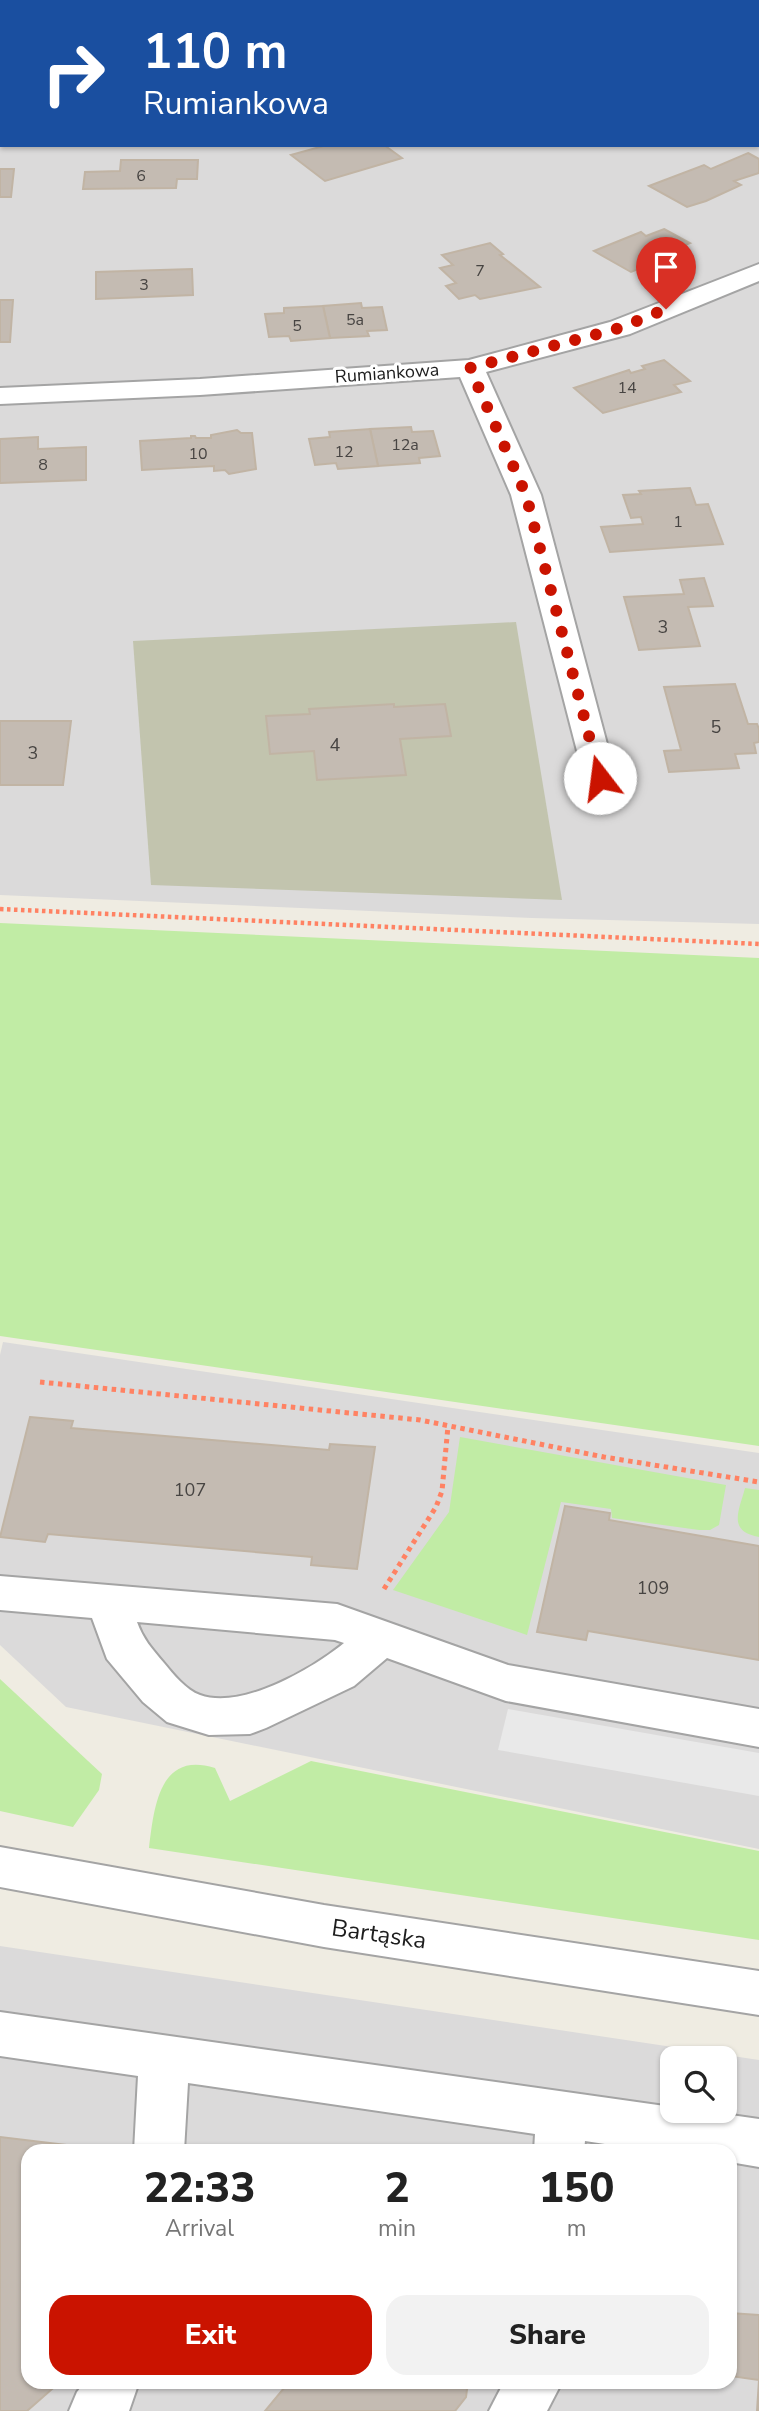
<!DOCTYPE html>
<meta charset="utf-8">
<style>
body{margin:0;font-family:"Nunito Sans",sans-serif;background:#f2f2f2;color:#222;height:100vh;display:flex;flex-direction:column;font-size:26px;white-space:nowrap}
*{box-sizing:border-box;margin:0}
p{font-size:23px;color:#767676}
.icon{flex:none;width:38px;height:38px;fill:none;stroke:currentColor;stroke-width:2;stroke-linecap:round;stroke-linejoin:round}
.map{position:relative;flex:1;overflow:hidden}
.panel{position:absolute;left:21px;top:2144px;width:716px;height:245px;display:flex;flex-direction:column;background:#fff;border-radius:21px;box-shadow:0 2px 5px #0004}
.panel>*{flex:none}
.hud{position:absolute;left:0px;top:0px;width:760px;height:147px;box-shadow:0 2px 5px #0004;background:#1a4fa0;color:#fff;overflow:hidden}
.controls{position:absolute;left:660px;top:2046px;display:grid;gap:14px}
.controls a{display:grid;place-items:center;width:77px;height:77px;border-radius:14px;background:#fff;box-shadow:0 2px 5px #0004;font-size:35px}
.pin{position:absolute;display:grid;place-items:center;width:60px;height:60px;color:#fff;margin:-72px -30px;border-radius:50% 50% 50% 0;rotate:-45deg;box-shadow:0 0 7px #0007}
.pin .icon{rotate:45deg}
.me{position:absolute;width:77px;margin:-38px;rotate:345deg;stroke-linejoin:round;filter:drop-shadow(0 0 5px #0008)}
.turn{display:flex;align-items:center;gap:24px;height:147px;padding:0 28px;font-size:32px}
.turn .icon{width:91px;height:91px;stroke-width:2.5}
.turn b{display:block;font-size:49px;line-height:60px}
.eta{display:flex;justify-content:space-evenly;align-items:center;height:119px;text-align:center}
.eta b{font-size:42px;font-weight:800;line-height:49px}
.button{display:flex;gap:14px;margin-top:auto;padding:14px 28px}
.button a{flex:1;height:80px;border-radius:21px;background:#ca1300;color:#fff;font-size:28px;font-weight:800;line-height:80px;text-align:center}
.button a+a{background:#f2f2f2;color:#222}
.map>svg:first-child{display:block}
.residential{fill:#dbdada;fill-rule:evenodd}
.construction{fill:#c2c4ae}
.grass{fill:#c1eca5}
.parking{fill:#e9e9e9}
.building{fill:#c4bbb2;stroke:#c1b4a4;stroke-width:2}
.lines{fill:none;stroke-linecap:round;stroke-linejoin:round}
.minor-casing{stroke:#a4a4a4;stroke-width:4}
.path-far1{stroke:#ff8263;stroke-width:4.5;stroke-dasharray:3.5 3.5;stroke-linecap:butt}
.path{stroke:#ff8263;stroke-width:5;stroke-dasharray:4.5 4.5;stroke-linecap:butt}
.minor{fill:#fff;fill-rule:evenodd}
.route{stroke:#ca1300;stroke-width:12;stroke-dasharray:0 21.6}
.labels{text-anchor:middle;stroke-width:6;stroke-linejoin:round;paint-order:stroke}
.far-number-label{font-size:16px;fill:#474442}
.far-street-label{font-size:18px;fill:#1d1d1d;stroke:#fff}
.number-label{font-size:18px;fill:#474442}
.near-street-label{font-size:24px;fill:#1d1d1d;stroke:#fff}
</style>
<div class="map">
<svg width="759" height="2411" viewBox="0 0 759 2411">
<rect width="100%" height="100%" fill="#efece2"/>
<g class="residential">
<path d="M0 0H759V924L532 918 0 895ZM2 2H758V145H2Z"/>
<polygon points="3,1342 759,1453 759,1849 66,1707 0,1645 0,1355"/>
<path d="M0 1946 759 2060V2411H0ZM672 2058H724V2110H672ZM28 2151H730V2382H28Z"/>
</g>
<polygon class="construction" points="516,622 562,900 151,885 133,641"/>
<g class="grass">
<polygon points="0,923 759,958 759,1446 0,1336"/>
<polygon points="460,1437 726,1485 719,1525 710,1530 699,1530 612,1518 611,1509 561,1502 527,1635 393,1590 449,1512"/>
<path d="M745 1488 759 1490V1537C727 1531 739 1511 745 1488Z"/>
<polygon points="0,1679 102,1774 99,1790 73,1827 0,1811"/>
<path d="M311 1761 759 1851V1940L149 1848C154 1808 159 1750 215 1768L230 1801Z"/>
</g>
<polygon class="parking" points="508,1709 759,1753 759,1796 498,1750"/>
<g class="building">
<polygon points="327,145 384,145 402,158 325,181 291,155"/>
<polygon points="748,153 759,159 759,173 734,181 741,185 706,201 687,207 649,186 704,165 711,169"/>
<polygon points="121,160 198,160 197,179 177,179 176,188 83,189 85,172 120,171"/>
<polygon points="0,169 14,169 11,197 0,197"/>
<polygon points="664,229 690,243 672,250 678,253 631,272 594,251 641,232 646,236"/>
<polygon points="490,243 503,254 500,255 540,287 480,299 475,295 459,299 446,286 456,283 440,268 453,265 442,255"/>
<polygon points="192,269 193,295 96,299 96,272"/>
<polygon points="0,300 13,300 10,342 0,342"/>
<polygon points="361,303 362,308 382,307 387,330 367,331 369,336 330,338 323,306"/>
<polygon points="323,306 330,338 291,341 289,336 269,337 265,314 284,313 284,308"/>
<polygon points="664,360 690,381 674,385 681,392 603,413 574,388 629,370 631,373 645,369 642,366"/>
<polygon points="411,427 412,432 433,431 440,456 419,458 420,463 378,466 370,429"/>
<polygon points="370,429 378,466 338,469 336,463 315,465 309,439 330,437 329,432"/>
<polygon points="237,430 241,433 252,433 256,469 229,474 225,470 214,471 214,466 142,470 140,441 191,438 191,436 195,436 196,438 211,438 211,435"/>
<polygon points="38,437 38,449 86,447 86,480 0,483 0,439"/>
<polygon points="690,488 696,505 708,504 723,544 610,552 601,527 643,524 641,517 631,518 623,495 641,494 639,491"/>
<polygon points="704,578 713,606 688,607 700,646 639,650 624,597 684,594 680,580"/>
<polygon points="735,684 748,724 757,724 759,729 759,742 754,743 756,753 735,754 739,768 669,772 664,751 681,750 664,687"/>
<polygon points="394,704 394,707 445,704 451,736 400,739 406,775 317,780 314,751 270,754 266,716 310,714 309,709"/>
<polygon points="0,721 71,721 63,785 0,785"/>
<polygon points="30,1417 73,1421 71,1428 329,1450 330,1444 375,1447 357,1569 311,1565 312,1557 48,1534 45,1542 0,1537"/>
<polygon points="565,1506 610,1513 609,1520 759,1546 759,1660 588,1631 586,1640 537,1632"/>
<polygon points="0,2137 108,2150 28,2151 28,2382 60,2382 27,2411 0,2411"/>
<polygon points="730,2313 759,2315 759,2411 757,2411 759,2380 730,2376"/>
<polygon points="289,2382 468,2382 466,2397 455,2411 265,2411"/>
</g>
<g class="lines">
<g class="minor-casing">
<g id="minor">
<rect x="0" y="130" width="2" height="14"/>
<polygon points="759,264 759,281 630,334 486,372 541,495 616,778 612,785 600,788 588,785 584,778 511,495 460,377 200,395 0,404 0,388 200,379 469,360 610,322"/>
<path d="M0 1576 337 1604 508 1665 759 1709V1747L506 1701 387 1658 354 1686 266 1728 250 1734 209 1735 167 1722 143 1702 107 1659 92 1618 0 1610ZM137 1622 335 1640 344 1643C312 1669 242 1710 200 1695 186 1690 173 1674 164 1663 152 1649 143 1639 137 1622Z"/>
<polygon points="0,1847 324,1905 759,1971 759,2015 324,1947 0,1887"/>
<polygon points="0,2012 672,2107 672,2110 696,2110 759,2119 759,2167 730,2162 730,2151 651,2151 585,2141 584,2151 534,2151 535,2134 188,2083 184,2151 134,2151 138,2076 0,2056"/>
<polygon points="85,2382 139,2382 129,2411 69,2411 77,2392"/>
<polygon points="504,2382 562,2382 547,2411 489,2411"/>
</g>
</g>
<polyline class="path-far1" points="0,909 759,944"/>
<g class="path">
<polyline points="40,1382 420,1420 604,1457 759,1482"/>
<polyline points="384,1589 436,1507 442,1491 448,1426"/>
</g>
<use href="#minor" class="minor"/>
</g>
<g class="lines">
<polyline class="route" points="600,778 526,495 470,368 620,328 666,309"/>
</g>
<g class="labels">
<g class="far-number-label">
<text x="141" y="181">6</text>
<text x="480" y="276">7</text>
<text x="144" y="290">3</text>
<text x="355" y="325">5a</text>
<text x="297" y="331">5</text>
<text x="627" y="393">14</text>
<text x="405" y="450">12a</text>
<text x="344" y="457">12</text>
<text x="198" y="459">10</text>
<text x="43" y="470">8</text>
<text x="678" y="527">1</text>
</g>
<g class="far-street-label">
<text transform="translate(387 373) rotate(-4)" y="6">Rumiankowa</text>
</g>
<g class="number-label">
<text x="663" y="633">3</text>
<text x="716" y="733">5</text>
<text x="335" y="751">4</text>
<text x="33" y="759">3</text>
<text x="190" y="1496">107</text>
<text x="653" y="1594">109</text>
</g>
<g class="near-street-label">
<text transform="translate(379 1934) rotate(8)" y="8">Bartąska</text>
</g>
</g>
</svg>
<div class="controls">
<a><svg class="icon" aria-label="search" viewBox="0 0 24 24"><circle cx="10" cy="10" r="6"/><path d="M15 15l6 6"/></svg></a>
</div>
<div class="pin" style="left:666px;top:309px;background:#d93025"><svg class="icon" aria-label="arrive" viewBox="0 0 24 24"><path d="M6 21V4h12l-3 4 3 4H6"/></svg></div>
<svg class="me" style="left:600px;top:778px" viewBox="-20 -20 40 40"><circle r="19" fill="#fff"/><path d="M0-13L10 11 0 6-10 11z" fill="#ca1300"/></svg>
<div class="hud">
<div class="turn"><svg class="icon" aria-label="right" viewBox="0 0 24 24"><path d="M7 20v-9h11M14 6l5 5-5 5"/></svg><div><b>110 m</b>Rumiankowa</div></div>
</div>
<section class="panel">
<div class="eta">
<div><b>22:33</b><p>Arrival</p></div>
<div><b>2</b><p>min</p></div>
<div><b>150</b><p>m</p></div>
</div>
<div class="button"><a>Exit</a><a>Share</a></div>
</section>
</div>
